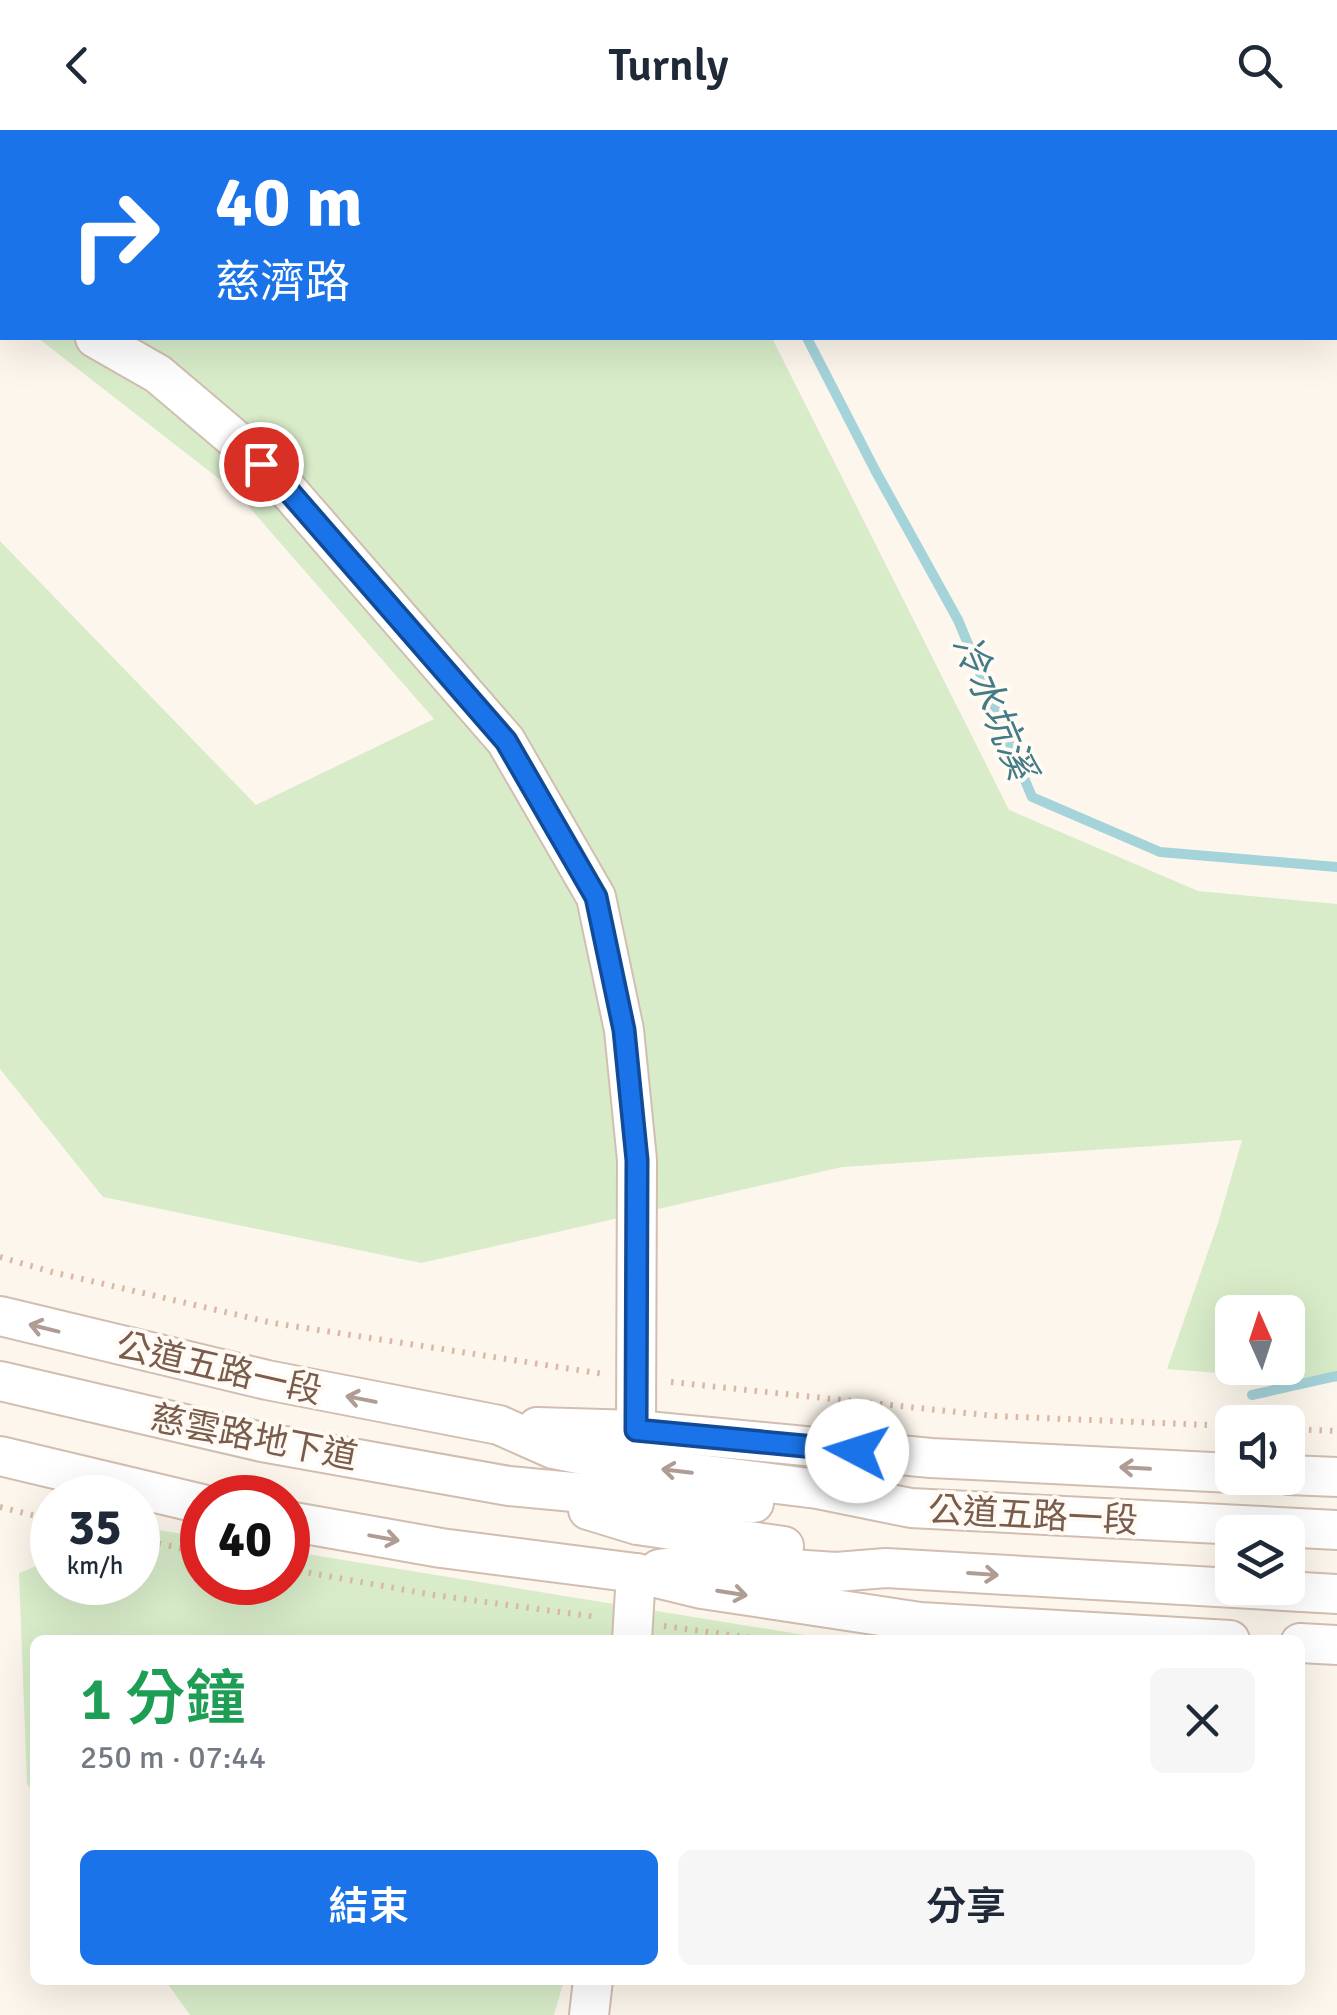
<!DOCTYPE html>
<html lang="zh-TW">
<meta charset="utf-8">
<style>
body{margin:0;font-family:Signika,"Noto Sans TC",sans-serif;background:#f6f6f7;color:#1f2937;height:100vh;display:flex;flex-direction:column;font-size:38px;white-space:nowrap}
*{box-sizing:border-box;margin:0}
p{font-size:32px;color:#747a83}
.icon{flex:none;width:55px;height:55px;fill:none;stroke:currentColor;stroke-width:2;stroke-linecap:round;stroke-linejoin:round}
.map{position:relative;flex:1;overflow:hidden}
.side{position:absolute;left:30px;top:1505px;width:1275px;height:350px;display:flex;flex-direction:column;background:#fff;border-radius:15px;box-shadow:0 10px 40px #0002}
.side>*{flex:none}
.banner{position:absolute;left:0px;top:0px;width:1338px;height:210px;box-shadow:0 10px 40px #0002;background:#1a73e8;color:#fff;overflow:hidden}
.needle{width:65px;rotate:357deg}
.fabs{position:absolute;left:1215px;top:1165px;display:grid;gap:20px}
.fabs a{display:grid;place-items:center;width:90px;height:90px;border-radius:15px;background:#fff;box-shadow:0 10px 40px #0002;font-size:50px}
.speed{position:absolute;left:30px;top:1345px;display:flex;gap:20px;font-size:50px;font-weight:700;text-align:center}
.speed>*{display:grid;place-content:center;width:130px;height:130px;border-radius:50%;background:#fff;box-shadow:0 10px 40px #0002;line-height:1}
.speed small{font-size:25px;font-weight:400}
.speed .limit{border:15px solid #d22;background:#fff;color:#111}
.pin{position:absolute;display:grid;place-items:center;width:85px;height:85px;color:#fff;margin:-42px;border:5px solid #fff;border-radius:50%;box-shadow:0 2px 10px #0007}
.me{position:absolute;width:110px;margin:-55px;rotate:275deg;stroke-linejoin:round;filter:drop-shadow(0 0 8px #0008)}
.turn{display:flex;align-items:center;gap:35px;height:210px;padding:0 50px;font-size:45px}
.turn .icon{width:130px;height:130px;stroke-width:2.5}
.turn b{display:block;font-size:70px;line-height:85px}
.round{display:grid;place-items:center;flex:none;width:105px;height:105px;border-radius:15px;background:#f6f6f7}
.headline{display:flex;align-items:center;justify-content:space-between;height:170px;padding:0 50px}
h1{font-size:60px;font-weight:600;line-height:75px;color:#1e9e55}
.action{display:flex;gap:20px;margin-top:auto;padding:20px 50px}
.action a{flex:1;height:115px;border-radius:15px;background:#1a73e8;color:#fff;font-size:40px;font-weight:600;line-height:115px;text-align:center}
.action a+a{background:#f6f6f7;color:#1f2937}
header{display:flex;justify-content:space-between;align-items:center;height:130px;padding:0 50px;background:#fff;font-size:45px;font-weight:600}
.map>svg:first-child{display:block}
.green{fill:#d8ecc9;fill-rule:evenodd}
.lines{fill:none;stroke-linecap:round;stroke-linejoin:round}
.stream{stroke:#a5d3da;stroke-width:10}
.minor-casing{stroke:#d1beb0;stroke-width:42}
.path{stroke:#d9b8a5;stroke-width:6;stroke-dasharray:2.5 8;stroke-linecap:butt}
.minor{stroke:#fff;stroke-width:38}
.oneway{stroke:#af9d94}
.route-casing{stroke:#114b97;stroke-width:25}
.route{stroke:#1a73e8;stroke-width:18}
.labels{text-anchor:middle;stroke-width:8;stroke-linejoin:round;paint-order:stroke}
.street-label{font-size:35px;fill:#7a5c4d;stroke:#fffaf3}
.water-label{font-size:38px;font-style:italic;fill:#437c86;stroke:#fffaf3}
</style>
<header><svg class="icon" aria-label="back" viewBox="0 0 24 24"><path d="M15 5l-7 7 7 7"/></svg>Turnly<svg class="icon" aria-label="search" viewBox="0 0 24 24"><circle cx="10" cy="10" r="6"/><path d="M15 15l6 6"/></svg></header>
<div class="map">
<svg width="1337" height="1885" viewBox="0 0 1337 1885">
<rect width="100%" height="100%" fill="#fdf6ec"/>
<g class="green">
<polygon points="0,0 620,0 623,2 2,2 2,180 0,178"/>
<path d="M38 208H772L1009 680 1198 761 1337 774V1252L1167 1239 1218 1093 1242 1010 842 1037 421 1133 103 1067 0 939V411L256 675 434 589 236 362ZM1232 1182H1288V1238H1232Z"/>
<polygon points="138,1397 202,1407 202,1452 288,1452 288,1421 835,1510 35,1510 35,1665 27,1654 19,1443 52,1430 52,1452 138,1452"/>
<polygon points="165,1850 564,1850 554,1885 190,1885"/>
</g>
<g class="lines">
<g class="stream">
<polyline points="676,0 679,2"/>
<polyline points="807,208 875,340 958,490 1032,667 1160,722 1337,737"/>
<polyline points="1252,1265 1337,1246"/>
</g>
<g class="minor-casing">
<g id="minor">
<polyline points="0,166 2,167"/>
<polyline points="95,208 158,244 237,311 286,358 506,611 596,767 624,900 637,1030 636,1300"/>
<polyline points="0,1186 267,1250 499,1295 553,1319 636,1336 817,1359 911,1378 1337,1400"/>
<polyline points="0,1251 262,1312 509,1356 637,1368 754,1373"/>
<polyline points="537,1297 636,1300 931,1328 1232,1343"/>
<polyline points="0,1326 202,1374"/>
<polyline points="1288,1345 1337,1347"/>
<polyline points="588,1380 637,1395 784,1416"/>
<polyline points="288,1391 441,1418 636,1443 702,1459 920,1492 1230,1510"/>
<polyline points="659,1439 700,1433 836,1442 886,1438 1337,1464"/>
<polyline points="632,1510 636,1443"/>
<polyline points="1300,1513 1337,1515"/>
<polyline points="589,1885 593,1850"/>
</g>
</g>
<g class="path">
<polyline points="0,1127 52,1142 273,1193 604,1244"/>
<polyline points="671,1252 995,1286 1232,1296"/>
<polyline points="1288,1299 1337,1301"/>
<polyline points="0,1377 52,1390"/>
<polyline points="138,1409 202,1423"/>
<polyline points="288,1439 434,1465 597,1487"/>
<polyline points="664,1496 768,1510"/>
</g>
<use href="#minor" class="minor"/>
</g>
<defs><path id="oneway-shaft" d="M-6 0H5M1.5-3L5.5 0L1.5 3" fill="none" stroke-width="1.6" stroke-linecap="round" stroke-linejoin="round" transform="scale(2.5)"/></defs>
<g class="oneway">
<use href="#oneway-shaft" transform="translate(44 1198) rotate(-166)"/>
<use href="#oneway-shaft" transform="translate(361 1269) rotate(-169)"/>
<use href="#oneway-shaft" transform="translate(1135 1338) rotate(-177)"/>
<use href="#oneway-shaft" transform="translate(677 1341) rotate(-173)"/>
<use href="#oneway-shaft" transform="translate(384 1408) rotate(10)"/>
<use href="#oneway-shaft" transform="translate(983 1444) rotate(4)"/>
<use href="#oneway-shaft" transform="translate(732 1463) rotate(9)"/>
</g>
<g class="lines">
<g class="route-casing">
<polyline id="route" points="261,334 286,358 506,611 596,767 624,900 637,1030 636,1300 857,1321"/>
</g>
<use href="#route" class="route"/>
</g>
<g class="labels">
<g class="street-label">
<text transform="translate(219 1238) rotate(13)" y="12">公道五路一段</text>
<text transform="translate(254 1307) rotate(11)" y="12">慈雲路地下道</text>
<text transform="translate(1033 1385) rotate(3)" y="12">公道五路一段</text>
</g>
<g class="water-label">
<text transform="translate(994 577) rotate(67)" y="13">冷水坑溪</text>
</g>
</g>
</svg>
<div class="fabs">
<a><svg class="needle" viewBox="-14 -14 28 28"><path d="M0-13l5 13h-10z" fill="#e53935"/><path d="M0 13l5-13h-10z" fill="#747a83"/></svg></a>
<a><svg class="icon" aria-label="sound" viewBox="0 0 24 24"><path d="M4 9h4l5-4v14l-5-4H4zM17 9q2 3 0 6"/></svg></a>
<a><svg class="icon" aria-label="layers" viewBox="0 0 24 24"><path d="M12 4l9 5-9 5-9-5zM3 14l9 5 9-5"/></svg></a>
</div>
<div class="speed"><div>35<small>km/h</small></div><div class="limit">40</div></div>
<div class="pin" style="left:261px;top:334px;background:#d93025"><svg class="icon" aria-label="arrive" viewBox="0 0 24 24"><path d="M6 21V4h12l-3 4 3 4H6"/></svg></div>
<svg class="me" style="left:857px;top:1321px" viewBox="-20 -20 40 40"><circle r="19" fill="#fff"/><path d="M0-13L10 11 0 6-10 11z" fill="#1a73e8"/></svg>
<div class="banner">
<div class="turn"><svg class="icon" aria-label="right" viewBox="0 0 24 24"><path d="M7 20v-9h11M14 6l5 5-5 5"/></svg><div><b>40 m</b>慈濟路</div></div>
</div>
<section class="side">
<div class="headline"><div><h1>1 分鐘</h1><p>250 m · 07:44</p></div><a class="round"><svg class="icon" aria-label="close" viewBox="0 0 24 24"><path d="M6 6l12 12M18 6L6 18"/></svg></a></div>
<div class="action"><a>結束</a><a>分享</a></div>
</section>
</div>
